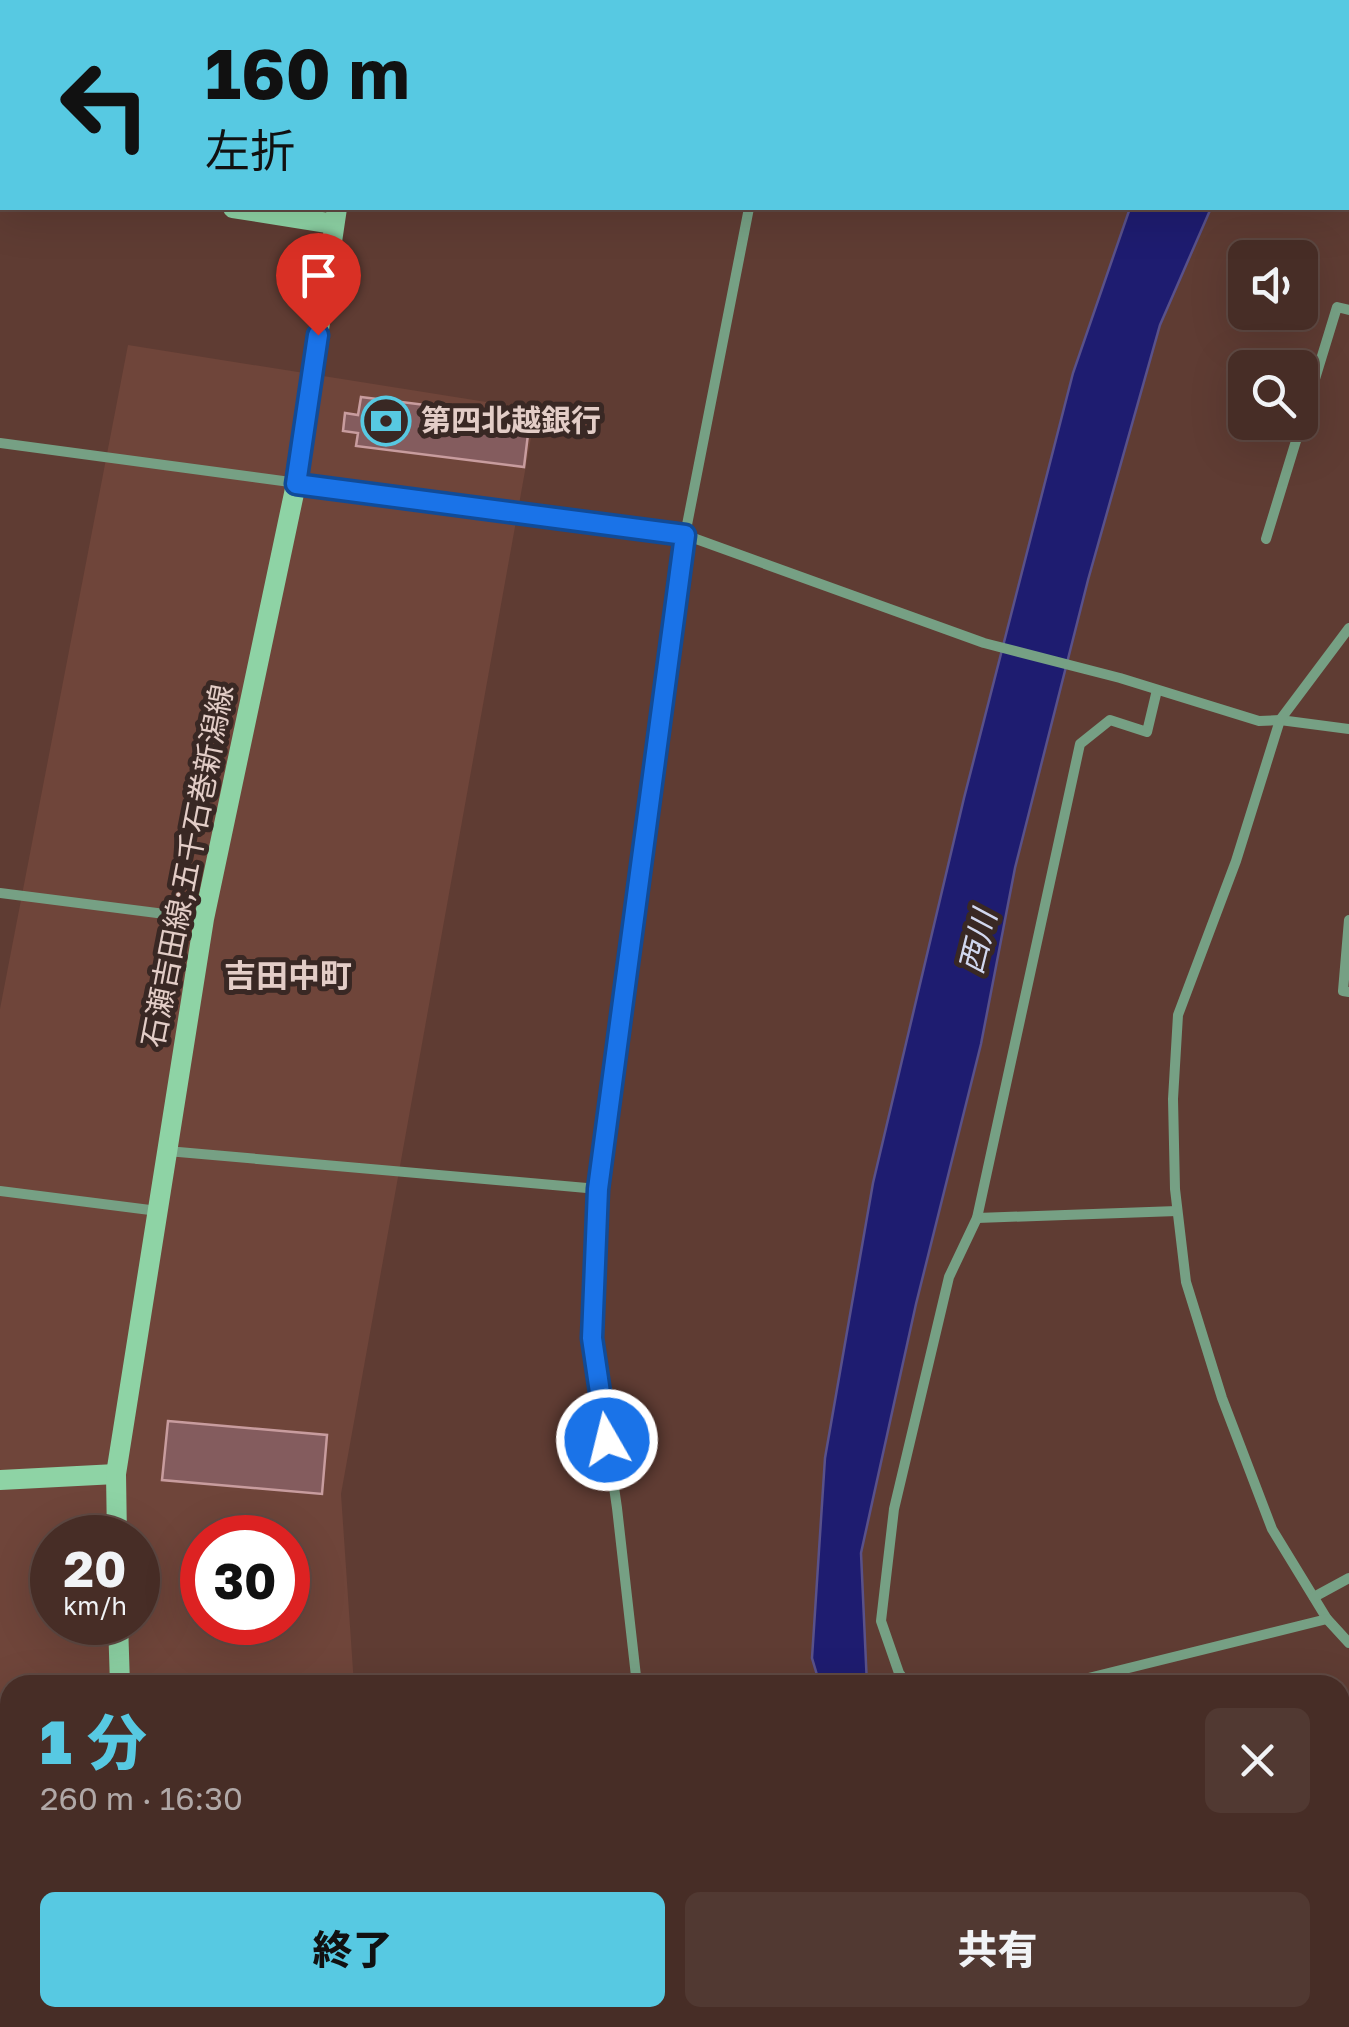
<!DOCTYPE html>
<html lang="ja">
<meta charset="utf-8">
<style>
body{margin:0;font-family:"Golos Text","Noto Sans JP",sans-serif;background:#513932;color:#f1f3f6;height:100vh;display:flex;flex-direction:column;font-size:38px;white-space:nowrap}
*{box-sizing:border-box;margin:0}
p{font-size:32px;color:#b0a8a7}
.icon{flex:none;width:55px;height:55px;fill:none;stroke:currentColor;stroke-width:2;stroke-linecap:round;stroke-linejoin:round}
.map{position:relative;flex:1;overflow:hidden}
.sheet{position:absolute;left:0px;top:1675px;width:1350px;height:352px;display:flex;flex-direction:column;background:#472d26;border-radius:30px 30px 0 0;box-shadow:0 10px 40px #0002,0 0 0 2px #5f4943}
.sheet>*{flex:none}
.hud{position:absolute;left:0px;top:0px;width:1350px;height:210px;box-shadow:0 10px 40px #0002,0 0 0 2px #5f4943;background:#57c9e2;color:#111;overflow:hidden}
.tools{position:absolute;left:1228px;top:240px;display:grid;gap:20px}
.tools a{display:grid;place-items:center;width:90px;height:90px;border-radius:15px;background:#472d26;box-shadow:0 10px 40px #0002,0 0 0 2px #5f4943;font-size:50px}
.speed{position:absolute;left:30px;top:1515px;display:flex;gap:20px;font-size:50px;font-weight:700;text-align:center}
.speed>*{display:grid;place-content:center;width:130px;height:130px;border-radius:50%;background:#472d26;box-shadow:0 10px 40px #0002,0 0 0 2px #5f4943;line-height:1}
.speed small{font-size:25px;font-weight:400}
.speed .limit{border:15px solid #d22;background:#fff;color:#111}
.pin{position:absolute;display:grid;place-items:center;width:85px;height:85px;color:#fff;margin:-102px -42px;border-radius:50% 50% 50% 0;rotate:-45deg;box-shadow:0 0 10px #0007}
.pin .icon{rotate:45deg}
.me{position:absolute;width:110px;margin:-55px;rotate:352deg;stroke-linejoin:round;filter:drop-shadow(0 0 8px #0008)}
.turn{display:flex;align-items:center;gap:35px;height:210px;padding:0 40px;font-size:45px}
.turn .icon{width:130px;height:130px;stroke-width:2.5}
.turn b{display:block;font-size:70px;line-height:85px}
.round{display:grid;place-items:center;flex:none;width:105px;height:105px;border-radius:15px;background:#513932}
.head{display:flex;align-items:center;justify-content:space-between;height:170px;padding:0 40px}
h1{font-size:60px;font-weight:800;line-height:75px;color:#57c9e2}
.action{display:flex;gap:20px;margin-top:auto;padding:20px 40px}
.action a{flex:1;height:115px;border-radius:15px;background:#57c9e2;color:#111;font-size:40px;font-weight:800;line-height:115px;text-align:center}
.action a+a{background:#513932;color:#f1f3f6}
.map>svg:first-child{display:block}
.built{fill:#6f453a;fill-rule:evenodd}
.green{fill:#9f442f}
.water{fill:#1e1c70;stroke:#59518a;stroke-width:2.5}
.building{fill:#845c5e;stroke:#c89c9e;stroke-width:2.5}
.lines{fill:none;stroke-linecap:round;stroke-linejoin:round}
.street{stroke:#76a084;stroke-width:10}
.secondary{stroke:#8ed3a5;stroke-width:20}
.route-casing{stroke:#114b97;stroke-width:25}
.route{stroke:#1a73e8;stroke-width:18}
.labels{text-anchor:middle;stroke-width:10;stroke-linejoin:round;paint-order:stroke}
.poi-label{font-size:30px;font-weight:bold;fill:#e3cdc7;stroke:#392824;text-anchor:start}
.street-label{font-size:30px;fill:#e3cdc7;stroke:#392824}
.water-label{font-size:32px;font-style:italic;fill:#d1d7ef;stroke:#392824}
.neighbourhood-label{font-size:32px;font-weight:bold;fill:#e3cdc7;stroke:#392824}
</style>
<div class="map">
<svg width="1349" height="2027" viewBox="0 0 1349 2027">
<rect width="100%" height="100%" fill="#5f3c33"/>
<path class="built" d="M128 345 536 410 341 1494 354 1685H10V2018H208L211 2027H0V1009ZM52 1538H138V1622H52ZM202 1538H288V1622H202Z"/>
<polygon class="green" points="208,2018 703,2018 709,2027 211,2027"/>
<polygon class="water" points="1130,208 1211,208 1160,325 1088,580 1015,868 981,1044 916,1304 861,1553 867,1685 820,1685 812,1658 825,1458 873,1183 964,798 1073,373"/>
<g class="building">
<polygon points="361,397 530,418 524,467 356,446 358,433 343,431 345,413 358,415"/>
<polygon points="168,1421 327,1435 322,1494 162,1480"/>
</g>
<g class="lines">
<g class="street">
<polyline points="784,2 784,0"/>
<polyline points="0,443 685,535 984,643 1120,678 1259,721 1280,720 1349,729"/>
<polyline points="1266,539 1337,307 1349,310"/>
<polyline points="1349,628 1280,720 1236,861 1178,1015 1173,1099 1175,1189 1186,1282 1222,1398 1272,1529 1327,1619 1349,1643"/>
<polyline points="0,893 204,919"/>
<polyline points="1349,920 1343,991 1349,992"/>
<polyline points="167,1151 598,1189"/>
<polyline points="0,1191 158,1211"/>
<polyline points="977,1218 1177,1211"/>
<polyline points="1314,1597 1349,1578"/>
<polyline points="637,1685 617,1508 592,1337 598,1189 685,535 749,208"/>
<polyline points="908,1685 899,1673 881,1621 894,1509 949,1277 977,1218 1080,744 1110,720 1147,732 1157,690"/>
<polyline points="1060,1685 1327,1619"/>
<polyline points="1340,1772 1349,1770"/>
<polyline points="1340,1928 1349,1925"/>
<polyline points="0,2001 10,1998"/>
<polyline points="697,2018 702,2027"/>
<polyline points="1036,2022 1052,2018"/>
</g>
<g class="secondary">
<polyline points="369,2 369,0"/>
<polyline points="0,170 2,170"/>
<polyline points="233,208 334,224"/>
<polyline points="0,1480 116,1474"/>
<polyline points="117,1538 116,1474 204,919 296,484 337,208"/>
<polyline points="118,1622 120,1685"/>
<polyline points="187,2018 191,2027"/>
</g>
</g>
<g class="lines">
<g class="route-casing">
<polyline id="route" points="318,335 296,484 685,535 598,1189 592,1338 607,1440"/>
</g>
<use href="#route" class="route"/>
</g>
<defs>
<g id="bank-ring" transform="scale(2.5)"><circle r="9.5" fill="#392824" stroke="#57c9e2" stroke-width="1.5"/><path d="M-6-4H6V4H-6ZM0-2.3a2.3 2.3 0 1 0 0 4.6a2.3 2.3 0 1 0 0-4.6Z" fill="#57c9e2"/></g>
</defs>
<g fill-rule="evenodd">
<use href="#bank-ring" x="386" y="421"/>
</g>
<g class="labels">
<g class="poi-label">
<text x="421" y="431">第四北越銀行</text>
</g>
<g class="street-label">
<text transform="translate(188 866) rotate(-79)" y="10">石瀬吉田線;五千石巻新潟線</text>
</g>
<g class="water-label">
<text transform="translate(978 942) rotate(-76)" y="11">西川</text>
</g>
<g class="neighbourhood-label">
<text x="288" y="987">吉田中町</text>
</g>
</g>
</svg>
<div class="tools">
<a><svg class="icon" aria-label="sound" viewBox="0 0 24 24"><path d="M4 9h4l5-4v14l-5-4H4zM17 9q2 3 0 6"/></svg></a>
<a><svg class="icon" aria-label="search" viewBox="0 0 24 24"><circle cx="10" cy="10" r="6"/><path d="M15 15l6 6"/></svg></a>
</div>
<div class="speed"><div>20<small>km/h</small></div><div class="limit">30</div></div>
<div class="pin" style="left:318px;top:335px;background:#d93025"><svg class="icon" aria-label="arrive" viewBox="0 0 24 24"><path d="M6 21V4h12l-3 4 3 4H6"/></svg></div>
<svg class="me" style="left:607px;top:1440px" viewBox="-20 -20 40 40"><circle r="17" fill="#1a73e8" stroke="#fff" stroke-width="3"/><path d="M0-11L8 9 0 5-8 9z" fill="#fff"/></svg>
<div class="hud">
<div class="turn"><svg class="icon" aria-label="left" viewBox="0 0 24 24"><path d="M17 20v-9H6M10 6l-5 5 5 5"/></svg><div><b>160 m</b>左折</div></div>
</div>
<section class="sheet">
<div class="head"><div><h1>1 分</h1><p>260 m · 16:30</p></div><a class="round"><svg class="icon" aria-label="close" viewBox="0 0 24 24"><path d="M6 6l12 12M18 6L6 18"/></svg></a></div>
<div class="action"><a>終了</a><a>共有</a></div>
</section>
</div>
